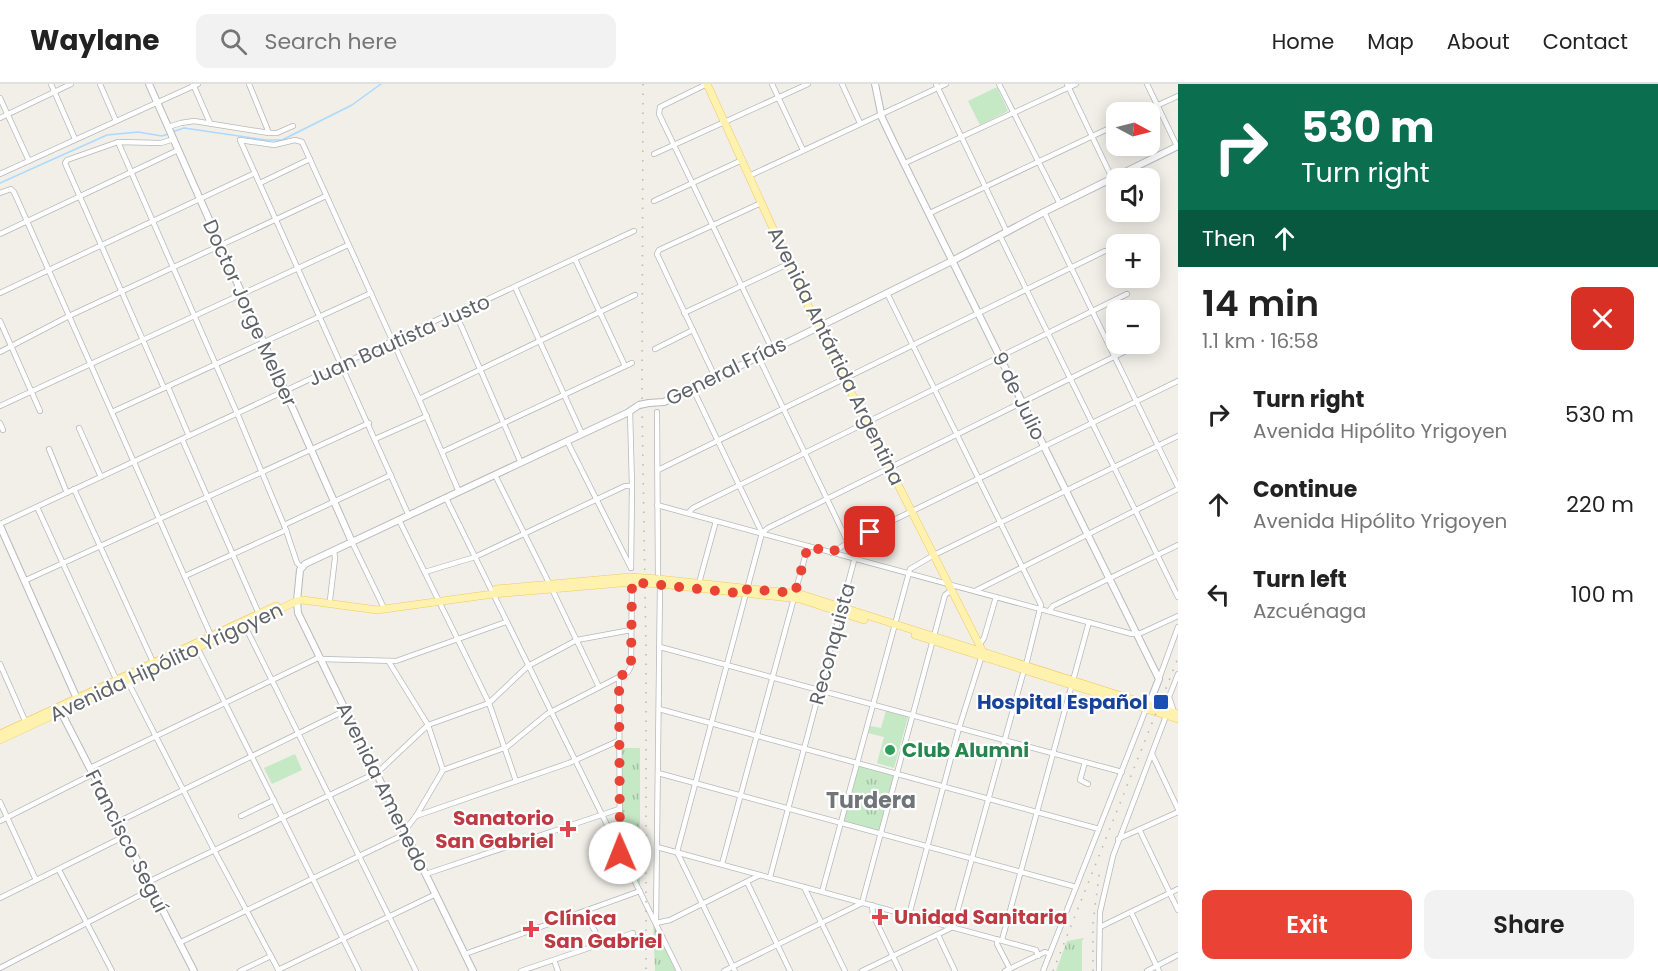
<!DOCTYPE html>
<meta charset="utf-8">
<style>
body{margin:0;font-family:Poppins,sans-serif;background:#f2f2f2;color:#222;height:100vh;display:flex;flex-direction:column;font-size:22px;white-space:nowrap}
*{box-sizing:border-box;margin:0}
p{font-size:20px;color:#767676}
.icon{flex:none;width:33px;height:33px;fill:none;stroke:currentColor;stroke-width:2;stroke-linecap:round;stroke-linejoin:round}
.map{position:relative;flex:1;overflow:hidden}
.sheet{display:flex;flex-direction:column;background:#fff;width:480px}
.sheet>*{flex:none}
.banner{background:#0b6e4f;color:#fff;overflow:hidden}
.needle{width:39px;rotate:97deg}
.buttons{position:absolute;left:1106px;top:18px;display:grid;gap:12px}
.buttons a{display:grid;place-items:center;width:54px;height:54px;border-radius:12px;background:#fff;box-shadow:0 3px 15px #0003;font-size:30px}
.pin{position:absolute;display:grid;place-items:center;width:51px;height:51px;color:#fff;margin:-26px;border-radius:12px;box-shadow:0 3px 9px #0006}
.me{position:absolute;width:66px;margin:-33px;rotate:359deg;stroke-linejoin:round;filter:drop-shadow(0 0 4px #0008)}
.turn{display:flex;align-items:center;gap:21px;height:126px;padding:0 24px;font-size:27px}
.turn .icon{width:78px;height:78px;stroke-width:2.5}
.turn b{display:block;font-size:42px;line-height:51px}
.then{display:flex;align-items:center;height:57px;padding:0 24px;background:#0003;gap:12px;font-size:22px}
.round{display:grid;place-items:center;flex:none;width:63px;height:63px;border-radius:12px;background:#f2f2f2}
.headline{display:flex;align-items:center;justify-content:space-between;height:102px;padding:0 24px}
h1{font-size:36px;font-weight:600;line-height:45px}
.action{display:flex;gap:12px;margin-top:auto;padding:12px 24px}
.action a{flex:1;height:69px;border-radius:12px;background:#ea4335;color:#fff;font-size:24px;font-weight:600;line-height:69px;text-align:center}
.action a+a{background:#f2f2f2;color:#222}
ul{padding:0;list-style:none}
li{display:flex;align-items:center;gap:18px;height:90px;padding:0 24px}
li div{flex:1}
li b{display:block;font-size:22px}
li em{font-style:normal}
header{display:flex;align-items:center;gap:36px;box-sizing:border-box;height:84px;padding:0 30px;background:#fff;border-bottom:2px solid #e0e0e0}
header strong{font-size:28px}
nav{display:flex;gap:33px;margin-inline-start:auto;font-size:21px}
.search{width:420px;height:54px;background:#f2f2f2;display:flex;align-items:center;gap:15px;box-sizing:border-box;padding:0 21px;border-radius:12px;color:#767676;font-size:22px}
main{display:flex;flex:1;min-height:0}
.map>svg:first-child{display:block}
.grass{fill:url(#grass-tufts)}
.garden{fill:#c5e8c5}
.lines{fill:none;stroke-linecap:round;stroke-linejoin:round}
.stream{stroke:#aadaff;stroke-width:1.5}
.street-casing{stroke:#b5b8bc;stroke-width:6}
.secondary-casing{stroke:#b6babf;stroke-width:8}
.primary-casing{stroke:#f2c960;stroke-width:8}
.street{stroke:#fff;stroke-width:4.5}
.secondary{stroke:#fff;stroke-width:6}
.primary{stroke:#fff2af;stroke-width:7}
.rail{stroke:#b6b7b8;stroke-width:1.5;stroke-dasharray:1.5 8;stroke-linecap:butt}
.secondary-bridge-casing{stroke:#b6babf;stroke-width:8;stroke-linecap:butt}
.primary-bridge-casing{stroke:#f2c960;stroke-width:8;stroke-linecap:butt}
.secondary-bridge{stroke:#fff;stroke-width:6}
.primary-bridge{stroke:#fff2af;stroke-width:7}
.route{stroke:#ea4335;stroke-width:10;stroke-dasharray:0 18}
.transit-dot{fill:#1a4fb4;stroke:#fff;stroke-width:2}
.leisure-dot{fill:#2e9e5b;stroke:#fff;stroke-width:2}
.health-dot{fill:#e0444e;stroke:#fff;stroke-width:2}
.labels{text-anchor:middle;stroke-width:4.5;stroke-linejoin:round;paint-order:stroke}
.street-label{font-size:20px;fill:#5f6368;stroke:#fff}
.transit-label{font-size:20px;font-weight:bold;fill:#164399;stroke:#fff;text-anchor:end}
.leisure-label{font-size:20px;font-weight:bold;fill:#27864d;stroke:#fff;text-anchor:start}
.health-label{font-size:20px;font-weight:bold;fill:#be3a42;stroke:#fff;text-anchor:start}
.quarter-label{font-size:22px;font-weight:bold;fill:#70757a;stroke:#fff}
</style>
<header>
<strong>Waylane</strong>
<div class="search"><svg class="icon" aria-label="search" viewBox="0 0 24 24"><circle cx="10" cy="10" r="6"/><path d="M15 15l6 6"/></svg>Search here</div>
<nav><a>Home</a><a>Map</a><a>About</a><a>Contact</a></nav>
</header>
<main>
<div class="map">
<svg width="1178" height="887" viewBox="0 0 1178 887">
<defs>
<pattern id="grass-tufts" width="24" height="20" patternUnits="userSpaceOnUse" patternTransform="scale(1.5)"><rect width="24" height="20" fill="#c5e8c5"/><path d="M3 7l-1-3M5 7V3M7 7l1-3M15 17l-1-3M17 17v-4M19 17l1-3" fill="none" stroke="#a3c0a4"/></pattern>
</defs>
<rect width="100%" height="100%" fill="#f1efe8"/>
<g class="grass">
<polygon points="622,664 640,664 640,803 622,766"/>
<polygon points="856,678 897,689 879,749 840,738"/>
<polygon points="653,839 676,887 655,887"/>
<polygon points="1084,854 1082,857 1082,887 1056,887 1067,857"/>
</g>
<g class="garden">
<polygon points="997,3 1008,27 980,41 968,17"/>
<polygon points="886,627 908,633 894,684 877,679 884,653 868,649 870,642 881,644"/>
<polygon points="295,670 302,686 272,700 264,684"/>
</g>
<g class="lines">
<g class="stream">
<polyline points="172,48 184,44 266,56 282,56 352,21 381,0"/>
<polyline points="0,99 107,51 138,48 162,52 168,50"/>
</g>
<g class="street-casing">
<g id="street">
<polyline points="51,0 75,55"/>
<polyline points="100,0 116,37"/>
<polyline points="193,0 210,39"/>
<polyline points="249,0 269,49"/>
<polyline points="707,0 660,23 659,30 772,265"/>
<polyline points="772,0 803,66"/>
<polyline points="842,0 860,39"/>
<polyline points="936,0 1007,148"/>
<polyline points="999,0 1060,120"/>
<polyline points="1067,0 1112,94"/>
<polyline points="1147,0 1177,62"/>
<polyline points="0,14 29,77"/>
<polyline points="1143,28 1178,12"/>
<polyline points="0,34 71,0"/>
<polyline points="168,43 181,39 194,37 269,49 277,49 293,42"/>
<polyline points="240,56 274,61 295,56 302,58 419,315 459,408"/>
<polyline points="240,56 409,432"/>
<polyline points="118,58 237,329 286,446 297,479 301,483"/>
<polyline points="654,70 808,0"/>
<polyline points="905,79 1076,0"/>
<polyline points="0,90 198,0"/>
<polyline points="749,92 946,0"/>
<polyline points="260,99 310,75"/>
<polyline points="0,109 11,105 14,108 212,554"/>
<polyline points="654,117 742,76"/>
<polyline points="1044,128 1178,403"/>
<polyline points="930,129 1116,41"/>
<polyline points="0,150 178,66"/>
<polyline points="1000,152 1178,513"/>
<polyline points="575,175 625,282"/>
<polyline points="515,203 582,350"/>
<polyline points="0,209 255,89"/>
<polyline points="887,209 1041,521 1026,581"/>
<polyline points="684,229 790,179"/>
<polyline points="456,230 521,379"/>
<polyline points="0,237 40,327"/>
<polyline points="655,265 693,246"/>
<polyline points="0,268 69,232 326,112"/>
<polyline points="758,272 855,473 770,793"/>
<polyline points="715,293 657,170 659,166 761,119"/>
<polyline points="168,303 189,352"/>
<polyline points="164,304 65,79 67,76 118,58 161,59 174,55"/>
<polyline points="693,305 762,449 677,768 735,887"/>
<polyline points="419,315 635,211"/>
<polyline points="0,322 348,161"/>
<polyline points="630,327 632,402 631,484"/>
<polyline points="112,328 371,209"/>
<polyline points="657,328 658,495"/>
<polyline points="0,339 3,346"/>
<polyline points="79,344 101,393"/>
<polyline points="182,355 259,530"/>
<polyline points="375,355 427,332"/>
<polyline points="567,357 631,484"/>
<polyline points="49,365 67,409"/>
<polyline points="442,368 632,279"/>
<polyline points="658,386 1105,167"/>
<polyline points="495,391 549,499"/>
<polyline points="74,405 153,578"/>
<polyline points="446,414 679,887"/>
<polyline points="657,421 1132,550 1141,549 1178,532"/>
<polyline points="37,423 116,595"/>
<polyline points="688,429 693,424 1127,210"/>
<polyline points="399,436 489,619 516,697"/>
<polyline points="0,440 441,234 456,230 634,147"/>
<polyline points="284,441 391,391"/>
<polyline points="762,449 768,444 1140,260"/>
<polyline points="352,458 383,522"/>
<polyline points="832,469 849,458 1178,297"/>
<polyline points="425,488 475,473 625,402 632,402"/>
<polyline points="185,492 286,446"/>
<polyline points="24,497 369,339"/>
<polyline points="699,499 716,437"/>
<polyline points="660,500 656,839 670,836 760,791"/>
<polyline points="552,505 599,603"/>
<polyline points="975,507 1178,405"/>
<polyline points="795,509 808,462"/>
<polyline points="330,516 335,474 334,467"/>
<polyline points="1049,527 1053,522 1178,461"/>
<polyline points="245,542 416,887"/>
<polyline points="980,560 984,554 996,513"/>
<polyline points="196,561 359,887"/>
<polyline points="660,563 1122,688"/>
<polyline points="321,575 396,577 506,538"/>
<polyline points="389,578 428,641 443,686"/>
<polyline points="0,580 26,639"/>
<polyline points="1159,595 1178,543"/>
<polyline points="127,596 214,766 279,887"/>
<polyline points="659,625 1099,745"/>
<polyline points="1174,628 1169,613 1178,590"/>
<polyline points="1152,670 1178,725"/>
<polyline points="1085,678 1080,696 1088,700"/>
<polyline points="90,684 320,573"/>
<polyline points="658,689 1076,803"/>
<polyline points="0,718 36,796"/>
<polyline points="241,732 274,716"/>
<polyline points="416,732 443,686 507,663 547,630 619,593"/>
<polyline points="0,737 93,690"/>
<polyline points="118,738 346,626"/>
<polyline points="405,746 416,732 569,679 618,657"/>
<polyline points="1140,747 1178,826"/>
<polyline points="1118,755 1178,728"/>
<polyline points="657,763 1032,865 1036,866 1038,872"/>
<polyline points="620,767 619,593 628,588 631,582 632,498"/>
<polyline points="722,780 794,514"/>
<polyline points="59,786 112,887"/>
<polyline points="426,790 619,725"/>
<polyline points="148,798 378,688 428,641 489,619 528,582 577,556 631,546"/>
<polyline points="747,798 790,887"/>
<polyline points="804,803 845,887"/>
<polyline points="822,808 910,485 934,471 1178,352"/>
<polyline points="0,814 125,752"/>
<polyline points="872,821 873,831 900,887"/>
<polyline points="584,828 595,847 599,860"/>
<polyline points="1131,828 1159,887"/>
<polyline points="909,831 959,644 982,571"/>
<polyline points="1100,843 1178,805"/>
<polyline points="938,851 955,887"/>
<polyline points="997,855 997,860 1010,885"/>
<polyline points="1002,856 1089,538"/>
<polyline points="179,859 407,749"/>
<polyline points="465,870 640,807"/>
<polyline points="554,876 558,887"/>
<polyline points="0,884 152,805"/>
<polyline points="278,886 436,810"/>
<polyline points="240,887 271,872"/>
<polyline points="521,887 633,849"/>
<polyline points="724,887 862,819 945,511 952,506"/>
<polyline points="862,887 953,843 1024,586"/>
<polyline points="1005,887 1045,868 1050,870"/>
<polyline points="1043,887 1146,625"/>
<polyline points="1099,887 1100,828 1113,772 1166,632"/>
<polyline points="1147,887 1178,871"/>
</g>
</g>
<g class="secondary-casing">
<g id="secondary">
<polyline points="149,0 352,458"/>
<polyline points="875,0 882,34 894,59 1159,595 1149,620"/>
<polyline points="649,319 664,318 693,305 952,177 1044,128 1178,62"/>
<polyline points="0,442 78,617"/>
<polyline points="60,626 194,887"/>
<polyline points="473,887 298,529 297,517 300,486 305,480 567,357 627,329 639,321"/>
</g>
</g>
<g class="primary-casing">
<g id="primary">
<polyline points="707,0 818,243 986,574"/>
<polyline points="658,495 800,510 1178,630"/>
<polyline points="660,500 800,515 864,536"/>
<polyline points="496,505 630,493"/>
<polyline points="915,551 1178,635"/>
<polyline points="0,650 276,522"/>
<polyline points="0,656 297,517 303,516 377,526 493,510 632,498"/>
</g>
</g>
<use href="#street" class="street"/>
<use href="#secondary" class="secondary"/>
<use href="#primary" class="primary"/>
<g class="rail">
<polyline points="643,0 642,322 646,566 646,887"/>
<polyline points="1053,887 1178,574"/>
<polyline points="1093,887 1093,839 1100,783"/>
</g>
<g class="secondary-bridge-casing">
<polyline id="secondary-bridge" points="639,321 649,319"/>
</g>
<g class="primary-bridge-casing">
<g id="primary-bridge">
<polyline points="630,493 658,495"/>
<polyline points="632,498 660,500"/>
</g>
</g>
<use href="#secondary-bridge" class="secondary-bridge"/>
<use href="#primary-bridge" class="primary-bridge"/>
</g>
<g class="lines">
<polyline class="route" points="620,769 619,593 627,588 631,582 632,498 746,510 747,505 795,509 808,462 832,469 836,465 870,448"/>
</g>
<rect class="transit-dot" x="1153" y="610" width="16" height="16" rx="3"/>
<circle class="leisure-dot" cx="890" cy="666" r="6"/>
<g class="health-dot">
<path d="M565 736h6v6h6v6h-6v6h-6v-6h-6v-6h6z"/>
<path d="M877 824h6v6h6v6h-6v6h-6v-6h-6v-6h6z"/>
<path d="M528 836h6v6h6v6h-6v6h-6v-6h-6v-6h6z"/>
</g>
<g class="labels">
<g class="street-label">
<text transform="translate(250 229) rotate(66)" y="7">Doctor Jorge Melber</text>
<text transform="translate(399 256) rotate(-24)" y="7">Juan Bautista Justo</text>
<text transform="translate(836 272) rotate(64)" y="7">Avenida Antártida Argentina</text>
<text transform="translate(726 287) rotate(-26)" y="7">General Frías</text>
<text transform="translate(1019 312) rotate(64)" y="7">9 de Julio</text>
<text transform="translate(832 560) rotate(-75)" y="7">Reconquista</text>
<text transform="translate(166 578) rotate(-25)" y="7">Avenida Hipólito Yrigoyen</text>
<text transform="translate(383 703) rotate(64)" y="7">Avenida Amenedo</text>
<text transform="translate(127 757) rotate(63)" y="7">Francisco Seguí</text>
</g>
<g class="transit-label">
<text x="1148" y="625">Hospital Español</text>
</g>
<g class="leisure-label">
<text x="902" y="673">Club Alumni</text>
</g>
<g class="health-label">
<text x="554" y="741" text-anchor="end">Sanatorio<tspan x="554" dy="23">San Gabriel</tspan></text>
<text x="894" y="840">Unidad Sanitaria</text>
<text x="544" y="841">Clínica<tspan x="544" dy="23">San Gabriel</tspan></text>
</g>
<g class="quarter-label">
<text x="871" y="724">Turdera</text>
</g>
</g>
</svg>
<div class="buttons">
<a><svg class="needle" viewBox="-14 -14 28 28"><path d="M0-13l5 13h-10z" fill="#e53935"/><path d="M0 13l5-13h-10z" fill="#767676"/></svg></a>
<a><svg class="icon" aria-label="sound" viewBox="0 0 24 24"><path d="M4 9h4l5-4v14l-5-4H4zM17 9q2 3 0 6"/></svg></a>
<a>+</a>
<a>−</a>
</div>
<div class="pin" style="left:870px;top:448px;background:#d93025"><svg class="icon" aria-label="arrive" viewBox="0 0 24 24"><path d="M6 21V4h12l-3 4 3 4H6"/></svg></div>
<svg class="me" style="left:620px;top:769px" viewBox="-20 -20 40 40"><circle r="19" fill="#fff"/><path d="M0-13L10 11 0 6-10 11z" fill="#ea4335"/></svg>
</div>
<section class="sheet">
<div class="banner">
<div class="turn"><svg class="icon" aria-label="right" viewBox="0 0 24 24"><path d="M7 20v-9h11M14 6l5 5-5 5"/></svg><div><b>530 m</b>Turn right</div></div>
<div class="then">Then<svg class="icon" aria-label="ahead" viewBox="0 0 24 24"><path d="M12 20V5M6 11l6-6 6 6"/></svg></div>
</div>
<div class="headline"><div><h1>14 min</h1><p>1.1 km · 16:58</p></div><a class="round" style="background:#d93025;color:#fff"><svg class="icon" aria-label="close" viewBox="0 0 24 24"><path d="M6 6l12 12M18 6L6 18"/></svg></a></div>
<ul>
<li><svg class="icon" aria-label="right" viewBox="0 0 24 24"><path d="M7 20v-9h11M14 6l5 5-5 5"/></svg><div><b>Turn right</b><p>Avenida Hipólito Yrigoyen</p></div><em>530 m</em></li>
<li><svg class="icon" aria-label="ahead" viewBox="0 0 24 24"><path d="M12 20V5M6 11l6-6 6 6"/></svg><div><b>Continue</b><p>Avenida Hipólito Yrigoyen</p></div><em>220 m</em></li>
<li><svg class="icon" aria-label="left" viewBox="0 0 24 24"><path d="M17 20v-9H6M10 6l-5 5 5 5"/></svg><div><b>Turn left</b><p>Azcuénaga</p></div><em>100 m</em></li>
</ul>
<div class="action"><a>Exit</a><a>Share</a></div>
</section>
</main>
